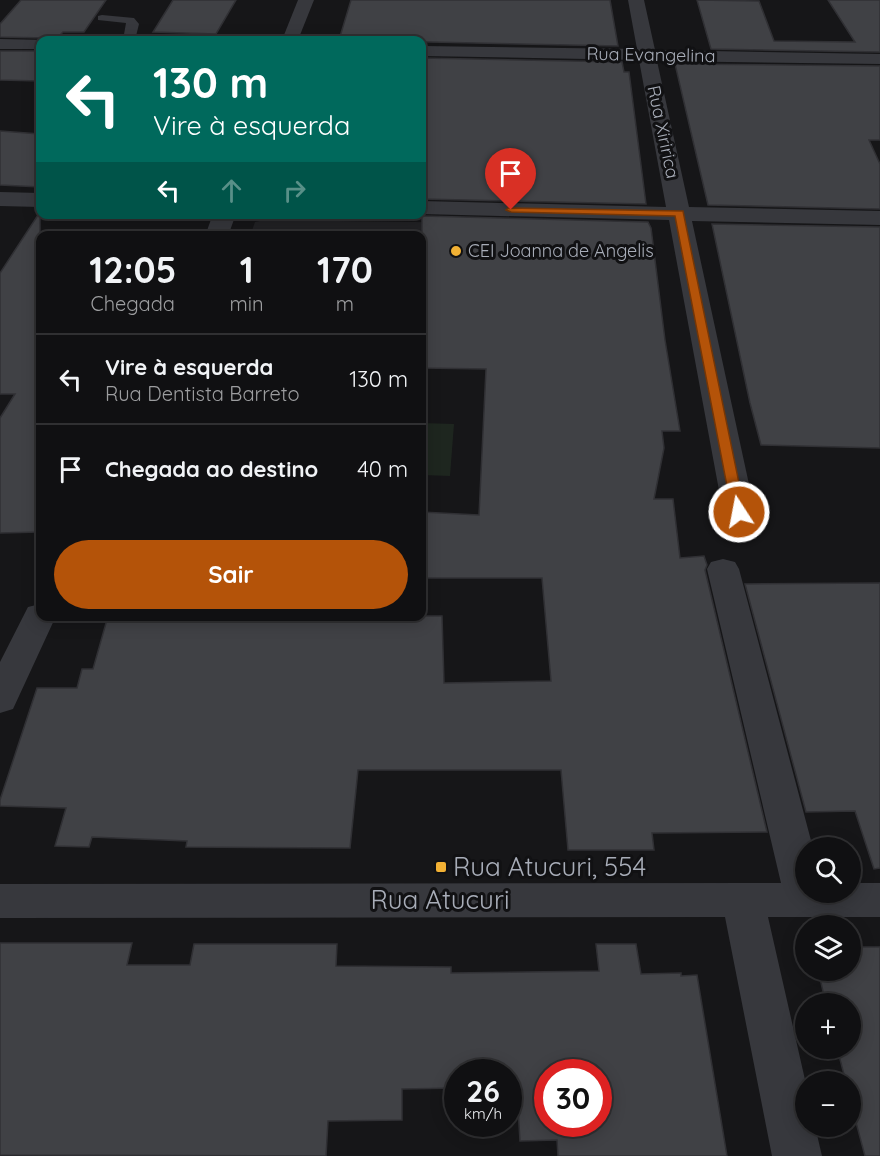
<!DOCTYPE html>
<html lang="pt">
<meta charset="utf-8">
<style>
body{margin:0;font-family:Quicksand,sans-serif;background:#19191b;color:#f1f3f6;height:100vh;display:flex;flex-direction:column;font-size:22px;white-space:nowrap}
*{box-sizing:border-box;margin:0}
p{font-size:20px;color:#9c9d9f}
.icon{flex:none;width:33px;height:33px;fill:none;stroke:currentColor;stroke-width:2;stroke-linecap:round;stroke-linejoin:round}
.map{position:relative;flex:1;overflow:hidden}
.panel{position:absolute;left:36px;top:231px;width:390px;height:390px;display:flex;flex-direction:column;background:#101012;border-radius:12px;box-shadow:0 3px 15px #0003,0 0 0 2px #303032}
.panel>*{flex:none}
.hud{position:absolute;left:36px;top:36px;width:390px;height:183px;border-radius:12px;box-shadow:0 3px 15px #0003,0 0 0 2px #303032;background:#00695c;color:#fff;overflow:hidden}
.tools{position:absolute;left:795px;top:837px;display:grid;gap:12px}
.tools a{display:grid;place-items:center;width:66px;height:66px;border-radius:50%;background:#101012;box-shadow:0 3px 15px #0003,0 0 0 2px #303032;font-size:30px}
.speed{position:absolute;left:444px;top:1059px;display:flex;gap:12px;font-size:30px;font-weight:700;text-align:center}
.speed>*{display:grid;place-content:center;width:78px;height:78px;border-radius:50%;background:#101012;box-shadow:0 3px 15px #0003,0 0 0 2px #303032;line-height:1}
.speed small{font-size:15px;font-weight:400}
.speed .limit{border:9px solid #d22;background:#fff;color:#111}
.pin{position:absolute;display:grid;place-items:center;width:51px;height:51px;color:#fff;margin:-62px -26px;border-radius:50% 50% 50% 0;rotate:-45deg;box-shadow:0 0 6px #0007}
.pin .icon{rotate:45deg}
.me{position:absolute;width:66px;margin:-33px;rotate:349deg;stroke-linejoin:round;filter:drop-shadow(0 0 4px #0008)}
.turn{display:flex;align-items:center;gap:21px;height:126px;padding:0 18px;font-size:27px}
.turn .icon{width:78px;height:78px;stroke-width:2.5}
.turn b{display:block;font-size:42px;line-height:51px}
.lanes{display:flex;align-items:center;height:57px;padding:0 18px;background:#0003;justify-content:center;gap:30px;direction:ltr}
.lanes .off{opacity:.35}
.eta{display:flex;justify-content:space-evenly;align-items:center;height:102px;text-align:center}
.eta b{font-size:36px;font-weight:700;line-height:42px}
.cta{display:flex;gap:12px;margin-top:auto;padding:12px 18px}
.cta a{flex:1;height:69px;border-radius:36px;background:#b45309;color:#fff;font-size:24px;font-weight:700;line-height:69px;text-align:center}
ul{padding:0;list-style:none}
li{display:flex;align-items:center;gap:18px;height:90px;padding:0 18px;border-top:2px solid #303032}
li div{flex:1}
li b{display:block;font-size:22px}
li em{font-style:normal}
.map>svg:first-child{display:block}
.built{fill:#222225}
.green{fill:#1e261f}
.building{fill:#404145;stroke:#303034;stroke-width:1.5;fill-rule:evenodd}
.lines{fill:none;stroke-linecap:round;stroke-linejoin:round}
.lane{fill:#37383d;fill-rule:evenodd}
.street{fill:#37383d;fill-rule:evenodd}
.route{fill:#b45309;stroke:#753606;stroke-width:1.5}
.poi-dot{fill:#f2b134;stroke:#111113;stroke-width:2}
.labels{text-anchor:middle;stroke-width:6;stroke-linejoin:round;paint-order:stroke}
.far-street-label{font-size:18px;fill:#a8adb8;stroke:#111113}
.far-poi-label{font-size:18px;fill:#a8adb8;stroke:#111113;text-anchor:start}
.near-poi-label{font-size:26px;fill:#a8adb8;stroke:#111113;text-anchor:start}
.near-street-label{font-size:26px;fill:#a8adb8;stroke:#111113}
</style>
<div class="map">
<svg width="880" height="1156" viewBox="0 0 880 1156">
<rect width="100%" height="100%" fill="#161618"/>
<polygon class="built" points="264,220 491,223 489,284 422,283 422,236 250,236 255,222"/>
<polygon class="green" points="422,423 454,424 450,476 422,475"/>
<g class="building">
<polygon points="21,0 106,0 84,32 63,32 55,40 48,40 46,38 0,37 0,24"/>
<polygon points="173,0 236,0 216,34 153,32"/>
<polygon points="351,0 610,0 618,46 339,40"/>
<polygon points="697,0 759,1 774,41 855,42 828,0 880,0 880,52 711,49"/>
<polygon points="0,51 40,51 40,81 0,80"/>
<polygon points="422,58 622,62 624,72 629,72 646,204 422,199"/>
<polygon points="675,64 880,66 880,140 869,140 880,164 880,209 708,205"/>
<polygon points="0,131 40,134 40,187 0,185"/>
<polygon points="40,212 40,532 0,533 0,418 15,394 0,394 0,273"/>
<polygon points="422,216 648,222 651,228 665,340 680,431 662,431 664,448 654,499 673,499 680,558 704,556 707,565 705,570 767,832 652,833 654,850 568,850 561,770 358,770 350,848 186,847 187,841 92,837 89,847 55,846 66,808 0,806 0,800 37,688 77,688 82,669 93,669 108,616 442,616 444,683 551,681 542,578 422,578 422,512 479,515 486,369 422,368"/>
<polygon points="712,224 880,227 880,448 761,445 750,403"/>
<polygon points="880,583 880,868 874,869 855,811 806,812 745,584"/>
<path d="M0 943H132L127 965H190L194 944H337L336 966 451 967V973L599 971 596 944H636L641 974 681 973V976L697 975 727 1156H558L557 1140 520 1141 518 1108H508V1072H458V1088L402 1089V1120L328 1121 326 1156 0 1155ZM548 1072H598V1124H548Z"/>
<polygon points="850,947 880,947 880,1156 865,1156 850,1100 850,1082 846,1082 837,1048 850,1048 850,1004 826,1004 818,970 850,970"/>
</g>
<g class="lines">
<polygon class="lane" points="102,15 134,18 139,24 135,40 123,40 126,23 98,20 98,16"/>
<g class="street">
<polygon points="298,0 314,0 298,40 282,40"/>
<polygon points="628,0 644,0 655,50 880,54 880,64 657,61 689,207 880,211 880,225 692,221 755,512 750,519 739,521 728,519 723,512 669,220 421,214 422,201 666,207 639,60 422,56 422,46 637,49"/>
<polygon points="0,39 46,40 40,40 40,49 0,49"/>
<polygon points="0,192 40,193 40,207 0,206"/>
<polygon points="213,214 236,214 228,236 205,236"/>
<polygon points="723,559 735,562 739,569 813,848 806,848 806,892 850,892 850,883 880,883 880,917 768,917 806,1084 806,1126 815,1126 822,1156 772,1156 725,917 0,918 0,884 781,883 707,569 711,562"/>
<polygon points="40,604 40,616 56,616 13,709 0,713 0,662 28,607"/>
</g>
</g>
<polygon class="route" points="508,208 683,211 745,512 743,515 739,516 732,512 675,216 511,212 506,210"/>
<g class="poi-dot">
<circle cx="456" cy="251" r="6"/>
<rect x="435" y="861" width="12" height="12" rx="3"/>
</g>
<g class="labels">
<g class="far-street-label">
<text transform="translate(651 55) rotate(1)" y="6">Rua Evangelina</text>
<text transform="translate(663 132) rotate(78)" y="6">Rua Xiririca</text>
</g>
<g class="far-poi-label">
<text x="468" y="257">CEI Joanna de Angelis</text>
</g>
<g class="near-poi-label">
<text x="453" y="876">Rua Atucuri, 554</text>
</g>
<g class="near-street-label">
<text x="440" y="909">Rua Atucuri</text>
</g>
</g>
</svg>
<div class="tools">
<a><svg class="icon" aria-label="search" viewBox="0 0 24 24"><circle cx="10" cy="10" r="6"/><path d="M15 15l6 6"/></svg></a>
<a><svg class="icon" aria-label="layers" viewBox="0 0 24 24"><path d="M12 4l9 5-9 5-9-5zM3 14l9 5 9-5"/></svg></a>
<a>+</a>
<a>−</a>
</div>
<div class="speed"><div>26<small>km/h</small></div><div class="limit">30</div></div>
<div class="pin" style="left:511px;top:210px;background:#d93025"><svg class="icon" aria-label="arrive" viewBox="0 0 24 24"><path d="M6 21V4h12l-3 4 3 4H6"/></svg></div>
<svg class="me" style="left:739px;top:512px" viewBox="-20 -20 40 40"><circle r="17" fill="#b45309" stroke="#fff" stroke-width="3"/><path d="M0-11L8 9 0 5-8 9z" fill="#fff"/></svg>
<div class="hud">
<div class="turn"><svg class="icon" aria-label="left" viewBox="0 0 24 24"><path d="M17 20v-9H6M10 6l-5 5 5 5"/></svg><div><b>130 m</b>Vire à esquerda</div></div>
<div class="lanes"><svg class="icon" aria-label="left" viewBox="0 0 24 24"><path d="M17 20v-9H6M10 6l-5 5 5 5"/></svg><svg class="icon off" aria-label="ahead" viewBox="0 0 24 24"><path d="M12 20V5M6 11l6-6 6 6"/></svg><svg class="icon off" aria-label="right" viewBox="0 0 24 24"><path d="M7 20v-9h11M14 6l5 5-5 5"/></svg></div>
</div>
<section class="panel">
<div class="eta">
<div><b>12:05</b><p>Chegada</p></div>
<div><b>1</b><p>min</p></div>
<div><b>170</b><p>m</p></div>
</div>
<ul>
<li><svg class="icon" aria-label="left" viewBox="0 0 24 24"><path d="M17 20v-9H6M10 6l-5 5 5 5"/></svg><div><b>Vire à esquerda</b><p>Rua Dentista Barreto</p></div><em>130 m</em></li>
<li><svg class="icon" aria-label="arrive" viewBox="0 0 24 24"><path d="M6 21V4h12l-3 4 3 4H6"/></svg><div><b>Chegada ao destino</b></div><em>40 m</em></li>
</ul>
<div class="cta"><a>Sair</a></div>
</section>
</div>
